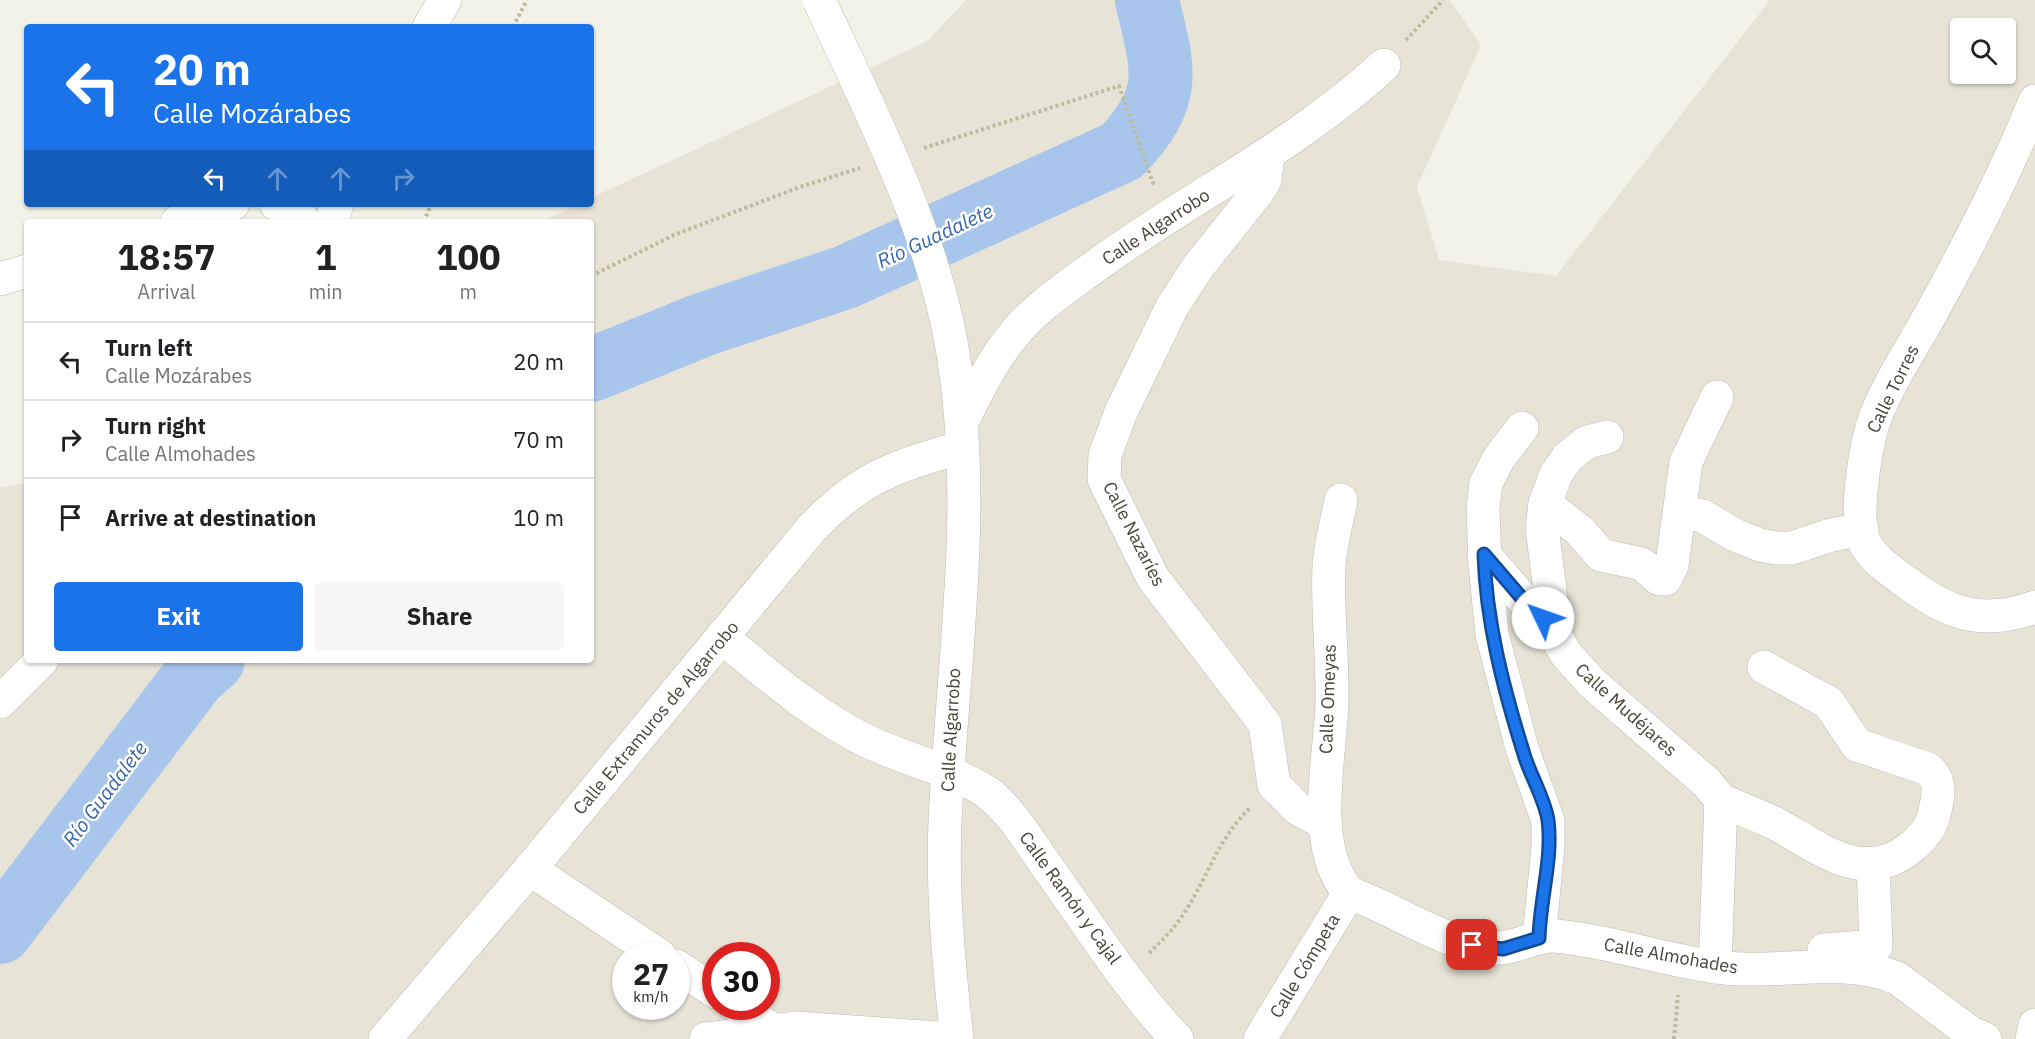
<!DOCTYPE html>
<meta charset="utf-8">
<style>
body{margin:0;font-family:"IBM Plex Sans",sans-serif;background:#f6f6f6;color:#202124;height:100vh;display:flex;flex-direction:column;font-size:22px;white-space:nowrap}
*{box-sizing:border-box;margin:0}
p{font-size:20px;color:#757577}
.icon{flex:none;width:33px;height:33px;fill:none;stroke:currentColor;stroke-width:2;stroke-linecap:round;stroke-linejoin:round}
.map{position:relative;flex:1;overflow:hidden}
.details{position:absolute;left:24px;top:219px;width:570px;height:444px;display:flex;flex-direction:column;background:#fff;border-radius:6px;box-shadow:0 2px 4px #0004}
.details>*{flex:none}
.banner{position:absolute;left:24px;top:24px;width:570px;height:183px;border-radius:6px;box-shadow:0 2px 4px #0004;background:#1a73e8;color:#fff;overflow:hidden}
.buttons{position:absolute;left:1950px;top:18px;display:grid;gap:12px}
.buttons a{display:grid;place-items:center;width:66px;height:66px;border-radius:6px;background:#fff;box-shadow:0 2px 4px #0004;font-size:30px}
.speed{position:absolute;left:612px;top:942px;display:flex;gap:12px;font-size:30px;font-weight:700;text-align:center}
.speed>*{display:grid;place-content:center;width:78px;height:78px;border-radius:50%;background:#fff;box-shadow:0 2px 4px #0004;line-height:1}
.speed small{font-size:15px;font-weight:400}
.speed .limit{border:9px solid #d22;background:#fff;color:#111}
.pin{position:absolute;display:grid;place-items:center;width:51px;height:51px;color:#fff;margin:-26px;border-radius:12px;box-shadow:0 3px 9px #0006}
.me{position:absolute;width:66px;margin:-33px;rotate:312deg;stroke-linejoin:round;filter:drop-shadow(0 0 4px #0008)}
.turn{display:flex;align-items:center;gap:21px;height:126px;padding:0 30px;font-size:27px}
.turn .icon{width:78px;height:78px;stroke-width:2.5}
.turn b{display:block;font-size:42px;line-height:51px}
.lanes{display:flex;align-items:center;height:57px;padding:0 30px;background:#0003;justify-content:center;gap:30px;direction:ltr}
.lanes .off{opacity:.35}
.eta{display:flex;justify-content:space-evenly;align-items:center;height:102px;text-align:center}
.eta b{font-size:36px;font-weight:700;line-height:42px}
.action{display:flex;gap:12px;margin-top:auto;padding:12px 30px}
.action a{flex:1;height:69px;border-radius:6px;background:#1a73e8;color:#fff;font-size:24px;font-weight:700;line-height:69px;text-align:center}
.action a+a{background:#f6f6f6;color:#202124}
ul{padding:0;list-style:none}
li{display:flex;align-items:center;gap:18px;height:78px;padding:0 30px;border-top:2px solid #e0e0e0}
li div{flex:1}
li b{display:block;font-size:22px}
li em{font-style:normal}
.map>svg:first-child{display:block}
.residential{fill:#e7e4d7;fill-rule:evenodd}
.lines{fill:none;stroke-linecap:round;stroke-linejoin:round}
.river{stroke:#a8c5ec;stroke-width:64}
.minor-casing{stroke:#bebbab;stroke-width:34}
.path{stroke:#bfb99d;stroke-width:4;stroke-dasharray:3 3;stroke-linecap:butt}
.minor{stroke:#fff;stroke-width:33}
.minor-bridge-casing{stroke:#bebbab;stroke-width:34;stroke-linecap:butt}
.minor-bridge{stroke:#fff;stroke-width:33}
.route-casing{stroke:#114b97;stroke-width:15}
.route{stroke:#1a73e8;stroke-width:10}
.labels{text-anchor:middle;stroke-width:5;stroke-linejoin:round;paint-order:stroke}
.street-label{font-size:18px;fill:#464337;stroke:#fff}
.water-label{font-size:20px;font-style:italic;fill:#3667ac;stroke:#fff}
</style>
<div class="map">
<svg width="2035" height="1039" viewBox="0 0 2035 1039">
<rect width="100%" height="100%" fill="#f3f2e8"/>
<path class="residential" d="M966 0H1450L1481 45 1417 187 1439 260 1556 276 1770 0H2035V1039H0V488L27 483V660H591V222H540L579 204H591V198L926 42ZM1960 28H2006V74H1960ZM626 956H676V1006H626ZM716 956H766V1006H716Z"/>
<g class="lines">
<g class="river">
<path d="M591 370 702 325 846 277 1122 151C1175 94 1163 70 1147 0"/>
<polyline points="0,932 194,677 213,660"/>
</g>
<g class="minor-casing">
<g id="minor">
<polyline points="429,27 445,0"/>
<path d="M2035 101C2006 172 1972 239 1935 306 1916 342 1890 379 1875 418 1866 444 1853 518 1865 543 1874 562 1900 577 1916 589 1956 618 1989 623 2035 607"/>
<polyline points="1268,156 1265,180 1257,193 1198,267 1172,307 1121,412 1105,455 1104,479 1153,578 1265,724 1274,785 1298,809 1326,824"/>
<polyline points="276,204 300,216 304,222"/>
<polyline points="177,222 233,204"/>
<polyline points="331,222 337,204"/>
<polyline points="0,279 27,271"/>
<path d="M955 367C977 517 952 671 945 821 942 894 949 967 957 1039"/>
<path d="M963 420C977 392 991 363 1011 338 1034 308 1067 287 1097 265 1193 195 1295 147 1384 65"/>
<polyline points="1522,428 1499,458 1486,483 1483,509 1485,565 1492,634 1522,748 1548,821 1548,847 1539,938"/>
<polyline points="1607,437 1587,442 1568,457 1556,474 1545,504 1542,528 1556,637 1566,654 1592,683 1706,782 1721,800 1715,967"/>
<path d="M1341 500C1337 522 1330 545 1329 567 1327 612 1333 658 1332 704 1330 760 1309 846 1349 893"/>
<polyline points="1545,504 1579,530 1601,555 1642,564 1659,579 1665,579 1672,565 1686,462 1717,397"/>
<polyline points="1681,512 1703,516 1735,535 1760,545 1776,548 1792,548 1831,535 1862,529"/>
<polyline points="1484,554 1531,609 1554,622"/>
<path d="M723 638C770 677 816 717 871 743 904 759 967 775 992 796 1015 816 1031 844 1048 868 1089 925 1128 988 1177 1039"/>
<polyline points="0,702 42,660"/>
<path d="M1721 800C1741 809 1761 816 1780 826 1820 849 1865 885 1910 848 1921 840 1931 828 1934 815 1938 798 1943 782 1928 769L1857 745 1829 703 1764 667"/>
<polyline points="530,869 660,956"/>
<path d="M1349 893C1396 909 1439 942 1489 948 1514 951 1532 935 1555 936 1612 941 1668 962 1725 968 1780 974 1844 956 1897 978L1971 1033 1985 1039"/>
<polyline points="1824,950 1876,946 1873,863"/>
<polyline points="676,966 716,992"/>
<polyline points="737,1006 773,1030"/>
<path d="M385 1039 530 869 812 528C862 476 896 466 963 447"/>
<polyline points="706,1039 797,1028 951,1039"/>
<polyline points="1260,1039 1349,893"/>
<polyline points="2032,1039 2035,1025"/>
</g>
</g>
<g class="path">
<polyline points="513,27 527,0"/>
<polyline points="1406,40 1443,0"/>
<polyline points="924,148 1119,86 1154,186"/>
<polyline points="424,222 431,204"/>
<polyline points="591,276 674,235 800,187 860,168"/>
<path d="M1149 953C1164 939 1178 924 1188 907 1210 871 1219 838 1250 808"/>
<polyline points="1674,1039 1678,995"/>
</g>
<use href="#minor" class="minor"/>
<g class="minor-bridge-casing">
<path id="minor-bridge" d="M819 0C872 115 938 241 955 367"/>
</g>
<use href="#minor-bridge" class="minor-bridge"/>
</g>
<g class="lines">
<g class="route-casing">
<path id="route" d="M1472 945 1503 949 1539 938C1540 899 1553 858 1548 820 1544 796 1529 774 1523 751 1503 687 1486 621 1484 554L1531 609 1543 618"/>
</g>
<use href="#route" class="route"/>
</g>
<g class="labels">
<g class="street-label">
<text transform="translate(1156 227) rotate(-33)" y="6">Calle Algarrobo</text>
<text transform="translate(1893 389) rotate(-64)" y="6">Calle Torres</text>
<text transform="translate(1134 534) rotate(63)" y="6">Calle Nazaríes</text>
<text transform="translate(1328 699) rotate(-88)" y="6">Calle Omeyas</text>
<text transform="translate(1626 710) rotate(42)" y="6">Calle Mudéjares</text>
<text transform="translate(656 718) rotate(-50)" y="6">Calle Extramuros de Algarrobo</text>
<text transform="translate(951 730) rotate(-87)" y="6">Calle Algarrobo</text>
<text transform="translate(1070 898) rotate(54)" y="6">Calle Ramón y Cajal</text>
<text transform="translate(1671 956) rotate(10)" y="6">Calle Almohades</text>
<text transform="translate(1305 966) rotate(-59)" y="6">Calle Cómpeta</text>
</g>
<g class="water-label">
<text transform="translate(935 236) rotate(-25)" y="7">Río Guadalete</text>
<text transform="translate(105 794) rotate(-53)" y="7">Río Guadalete</text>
</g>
</g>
</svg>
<div class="buttons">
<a><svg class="icon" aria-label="search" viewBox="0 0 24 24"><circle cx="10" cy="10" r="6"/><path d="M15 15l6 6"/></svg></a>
</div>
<div class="speed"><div>27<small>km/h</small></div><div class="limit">30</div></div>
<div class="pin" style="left:1472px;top:945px;background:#d93025"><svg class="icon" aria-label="arrive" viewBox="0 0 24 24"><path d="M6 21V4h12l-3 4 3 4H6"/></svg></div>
<svg class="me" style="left:1543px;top:618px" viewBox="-20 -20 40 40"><circle r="19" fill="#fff"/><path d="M0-13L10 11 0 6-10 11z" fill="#1a73e8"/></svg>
<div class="banner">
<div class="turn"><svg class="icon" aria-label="left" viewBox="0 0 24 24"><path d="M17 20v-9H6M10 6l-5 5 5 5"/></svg><div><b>20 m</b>Calle Mozárabes</div></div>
<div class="lanes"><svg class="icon" aria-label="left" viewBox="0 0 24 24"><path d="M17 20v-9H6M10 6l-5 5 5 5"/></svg><svg class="icon off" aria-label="ahead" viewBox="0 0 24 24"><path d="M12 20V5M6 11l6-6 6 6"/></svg><svg class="icon off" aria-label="ahead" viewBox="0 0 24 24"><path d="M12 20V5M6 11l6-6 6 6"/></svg><svg class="icon off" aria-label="right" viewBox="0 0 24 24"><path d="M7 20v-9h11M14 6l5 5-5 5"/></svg></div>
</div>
<section class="details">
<div class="eta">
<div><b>18:57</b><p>Arrival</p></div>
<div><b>1</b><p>min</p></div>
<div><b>100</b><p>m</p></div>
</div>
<ul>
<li><svg class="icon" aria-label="left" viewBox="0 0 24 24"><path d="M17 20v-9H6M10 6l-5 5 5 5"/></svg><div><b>Turn left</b><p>Calle Mozárabes</p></div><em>20 m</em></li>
<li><svg class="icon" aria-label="right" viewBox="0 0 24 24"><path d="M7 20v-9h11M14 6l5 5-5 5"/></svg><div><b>Turn right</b><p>Calle Almohades</p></div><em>70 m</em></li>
<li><svg class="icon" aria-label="arrive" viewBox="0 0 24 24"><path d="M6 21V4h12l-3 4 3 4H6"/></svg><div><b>Arrive at destination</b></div><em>10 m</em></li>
</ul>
<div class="action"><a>Exit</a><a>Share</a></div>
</section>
</div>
